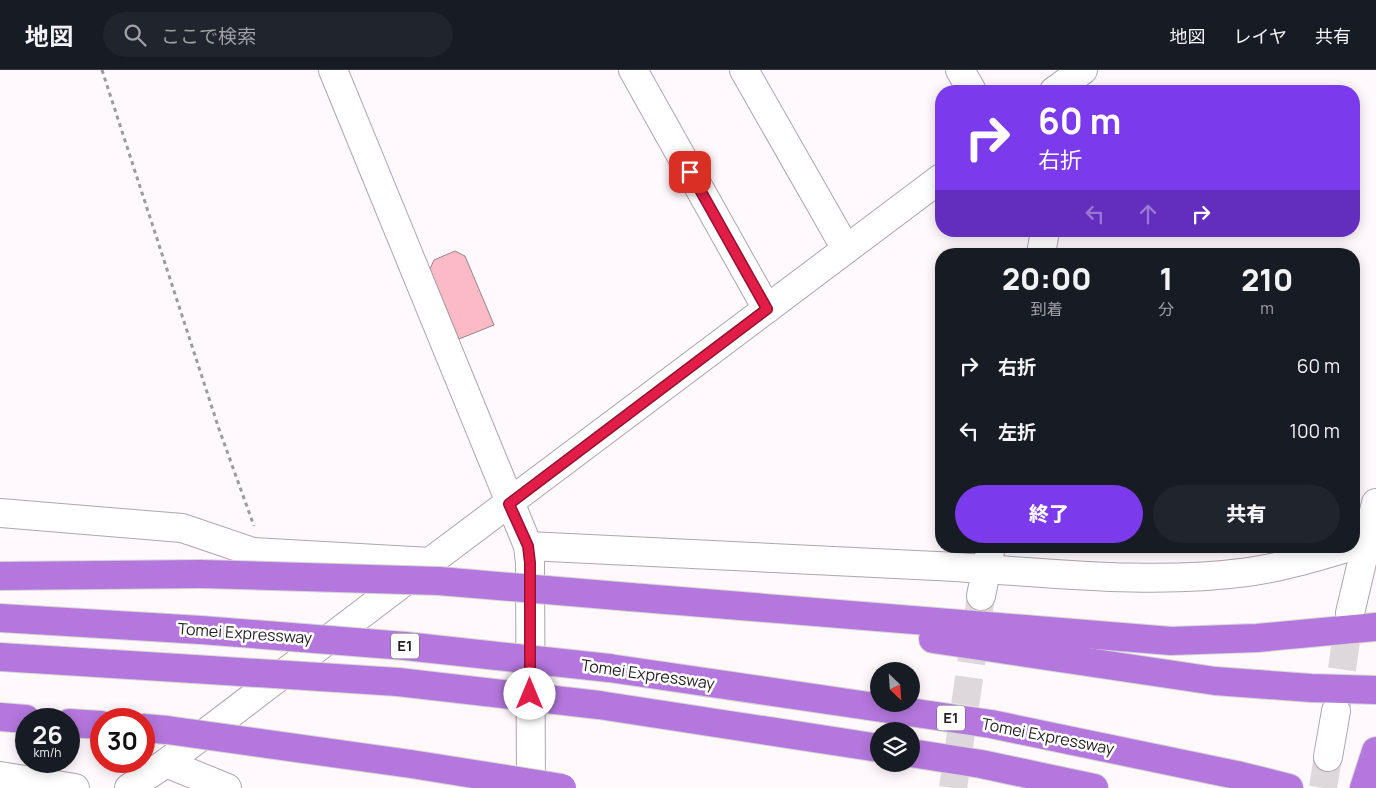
<!DOCTYPE html>
<html lang="ja">
<meta charset="utf-8">
<style>
body{margin:0;font-family:Manrope,"Noto Sans JP",sans-serif;background:#20242c;color:#f1f3f6;height:100vh;display:flex;flex-direction:column;font-size:19px;white-space:nowrap}
*{box-sizing:border-box;margin:0}
p{font-size:16px;color:#9ea1a6}
.icon{flex:none;width:28px;height:28px;fill:none;stroke:currentColor;stroke-width:2;stroke-linecap:round;stroke-linejoin:round}
.map{position:relative;flex:1;overflow:hidden}
.panel{position:absolute;left:935px;top:178px;width:425px;height:305px;display:flex;flex-direction:column;background:#171b24;border-radius:20px;box-shadow:0 2px 12px #0003}
.panel>*{flex:none}
.guide{position:absolute;left:935px;top:15px;width:425px;height:152px;border-radius:20px;box-shadow:0 2px 12px #0003;background:#7c3aed;color:#fff;overflow:hidden}
.needle{width:32px;rotate:155deg}
.buttons{position:absolute;left:870px;top:592px;display:grid;gap:10px}
.buttons a{display:grid;place-items:center;width:50px;height:50px;border-radius:50%;background:#171b24;box-shadow:0 2px 12px #0003;font-size:25px}
.speed{position:absolute;left:15px;top:638px;display:flex;gap:10px;font-size:25px;font-weight:700;text-align:center}
.speed>*{display:grid;place-content:center;width:65px;height:65px;border-radius:50%;background:#171b24;box-shadow:0 2px 12px #0003;line-height:1}
.speed small{font-size:12px;font-weight:400}
.speed .limit{border:8px solid #d22;background:#fff;color:#111}
.pin{position:absolute;display:grid;place-items:center;width:42px;height:42px;color:#fff;margin:-21px;border-radius:10px;box-shadow:0 2px 8px #0006}
.me{position:absolute;width:55px;margin:-28px;rotate:0deg;stroke-linejoin:round;filter:drop-shadow(0 0 4px #0008)}
.turn{display:flex;align-items:center;gap:18px;height:105px;padding:0 20px;font-size:22px}
.turn .icon{width:65px;height:65px;stroke-width:2.5}
.turn b{display:block;font-size:35px;line-height:42px}
.lanes{display:flex;align-items:center;height:48px;padding:0 20px;background:#0003;justify-content:center;gap:25px;direction:ltr}
.lanes .off{opacity:.35}
.eta{display:flex;justify-content:space-evenly;align-items:center;height:85px;text-align:center}
.eta b{font-size:30px;font-weight:800;line-height:35px}
.primary-button{display:flex;gap:10px;margin-top:auto;padding:10px 20px}
.primary-button a{flex:1;height:58px;border-radius:30px;background:#7c3aed;color:#fff;font-size:20px;font-weight:800;line-height:58px;text-align:center}
.primary-button a+a{background:#20242c;color:#f1f3f6}
ul{padding:0;list-style:none}
li{display:flex;align-items:center;gap:15px;height:65px;padding:0 20px}
li div{flex:1}
li b{display:block;font-size:19px}
li em{font-style:normal}
header{display:flex;align-items:center;gap:30px;box-sizing:border-box;height:70px;padding:0 25px;background:#171b24;border-bottom:1px solid #363941}
header strong{font-size:24px}
nav{display:flex;gap:28px;margin-inline-start:auto;font-size:18px}
.search{width:350px;height:45px;background:#20242c;display:flex;align-items:center;gap:12px;box-sizing:border-box;padding:0 18px;border-radius:28px;color:#9ea1a6;font-size:19px}
.map>svg:first-child{display:block}
.building{fill:#fcbac6;stroke:#928587}
.lines{fill:none;stroke-linecap:round;stroke-linejoin:round}
.minor-tunnel{stroke:#ded7db;stroke-width:28;stroke-dasharray:28 14;stroke-linecap:butt}
.minor-casing{stroke:#b0a5ac;stroke-width:30}
.highway-casing{stroke:#d7d6d7;stroke-width:30}
.path{stroke:#9f999d;stroke-width:3;stroke-dasharray:4 4;stroke-linecap:butt}
.minor{stroke:#fff;stroke-width:28}
.highway{stroke:#b477dd;stroke-width:28}
.highway-bridge-casing{stroke:#d7d6d7;stroke-width:30;stroke-linecap:butt}
.highway-bridge{stroke:#b477dd;stroke-width:28}
.route-casing{stroke:#92132f;stroke-width:12}
.route{stroke:#e11d48;stroke-width:9}
.labels{text-anchor:middle;stroke-width:5;stroke-linejoin:round;paint-order:stroke}
.shield{fill:#fff;stroke:#646264;stroke-width:1}
.shield-label{font-size:15px;font-weight:bold;fill:#221e21}
.street-label{font-size:16px;fill:#221e21;stroke:#fff}
</style>
<header>
<strong>地図</strong>
<div class="search"><svg class="icon" aria-label="search" viewBox="0 0 24 24"><circle cx="10" cy="10" r="6"/><path d="M15 15l6 6"/></svg>ここで検索</div>
<nav><a>地図</a><a>レイヤ</a><a>共有</a></nav>
</header>
<div class="map">
<svg width="1376" height="718" viewBox="0 0 1376 718">
<rect width="100%" height="100%" fill="#fff8fc"/>
<polygon class="building" points="455,181 465,186 494,255 459,269 430,199 434,190"/>
<g class="lines">
<g class="minor-tunnel">
<polyline points="1336,641 1350,543"/>
<polyline points="953,718 981,526"/>
<polyline points="1323,718 1328,687"/>
</g>
<g class="minor-casing">
<g id="minor">
<polyline points="333,0 528,476 530,493 531,718"/>
<polyline points="633,0 767,239"/>
<polyline points="744,0 846,179"/>
<polyline points="960,0 972,21"/>
<polyline points="1054,21 1083,0"/>
<polyline points="1041,184 1045,161"/>
<polyline points="0,443 182,458 253,482 430,492"/>
<path d="M528 476C664 483 800 490 936 496 1039 501 1145 516 1248 502 1284 497 1319 486 1353 476"/>
<polyline points="981,526 991,476"/>
<polyline points="1350,543 1376,433"/>
<polyline points="1328,687 1336,641"/>
<polyline points="166,693 227,718"/>
<polyline points="0,706 75,718"/>
<polyline points="129,718 166,693 430,492 941,108"/>
</g>
</g>
<g class="highway-casing">
<g id="highway">
<polyline points="0,506 201,504"/>
<polyline points="630,527 1171,571 1257,568 1376,557"/>
<polyline points="0,548 201,560"/>
<polyline points="933,569 1215,611 1311,618 1376,620"/>
<polyline points="0,587 194,599"/>
<polyline points="609,598 991,654 1241,706 1289,718"/>
<polyline points="599,635 879,678"/>
<polyline points="0,647 26,649"/>
<polyline points="69,653 101,655"/>
<polyline points="144,658 167,660"/>
<polyline points="911,683 981,694 1094,718"/>
<polyline points="1364,718 1376,681"/>
</g>
</g>
<polyline class="path" points="102,0 219,359 254,456"/>
<use href="#minor" class="minor"/>
<use href="#highway" class="highway"/>
<g class="highway-bridge-casing">
<g id="highway-bridge">
<polyline points="201,504 439,511 630,527"/>
<polyline points="201,560 405,576 609,598"/>
<polyline points="194,599 398,612 599,635"/>
<polyline points="167,660 411,694 562,718"/>
</g>
</g>
<use href="#highway-bridge" class="highway-bridge"/>
</g>
<g class="lines">
<g class="route-casing">
<polyline id="route" points="530,624 530,493 528,476 509,434 767,239 690,102"/>
</g>
<use href="#route" class="route"/>
</g>
<g class="labels">
<g class="shield">
<rect x="391" y="563.5" width="28" height="25" rx="4"/>
<rect x="937" y="635.5" width="28" height="25" rx="4"/>
</g>
<g class="shield-label">
<text x="405" y="581">E1</text>
<text x="951" y="653">E1</text>
</g>
<g class="street-label">
<text transform="translate(245 563) rotate(4)" y="6">Tomei Expressway</text>
<text transform="translate(648 604) rotate(8)" y="6">Tomei Expressway</text>
<text transform="translate(1048 666) rotate(11)" y="6">Tomei Expressway</text>
</g>
</g>
</svg>
<div class="buttons">
<a><svg class="needle" viewBox="-14 -14 28 28"><path d="M0-13l5 13h-10z" fill="#e53935"/><path d="M0 13l5-13h-10z" fill="#9ea1a6"/></svg></a>
<a><svg class="icon" aria-label="layers" viewBox="0 0 24 24"><path d="M12 4l9 5-9 5-9-5zM3 14l9 5 9-5"/></svg></a>
</div>
<div class="speed"><div>26<small>km/h</small></div><div class="limit">30</div></div>
<div class="pin" style="left:690px;top:102px;background:#d93025"><svg class="icon" aria-label="arrive" viewBox="0 0 24 24"><path d="M6 21V4h12l-3 4 3 4H6"/></svg></div>
<svg class="me" style="left:530px;top:624px" viewBox="-20 -20 40 40"><circle r="19" fill="#fff"/><path d="M0-13L10 11 0 6-10 11z" fill="#e11d48"/></svg>
<div class="guide">
<div class="turn"><svg class="icon" aria-label="right" viewBox="0 0 24 24"><path d="M7 20v-9h11M14 6l5 5-5 5"/></svg><div><b>60 m</b>右折</div></div>
<div class="lanes"><svg class="icon off" aria-label="left" viewBox="0 0 24 24"><path d="M17 20v-9H6M10 6l-5 5 5 5"/></svg><svg class="icon off" aria-label="ahead" viewBox="0 0 24 24"><path d="M12 20V5M6 11l6-6 6 6"/></svg><svg class="icon" aria-label="right" viewBox="0 0 24 24"><path d="M7 20v-9h11M14 6l5 5-5 5"/></svg></div>
</div>
<section class="panel">
<div class="eta">
<div><b>20:00</b><p>到着</p></div>
<div><b>1</b><p>分</p></div>
<div><b>210</b><p>m</p></div>
</div>
<ul>
<li><svg class="icon" aria-label="right" viewBox="0 0 24 24"><path d="M7 20v-9h11M14 6l5 5-5 5"/></svg><div><b>右折</b></div><em>60 m</em></li>
<li><svg class="icon" aria-label="left" viewBox="0 0 24 24"><path d="M17 20v-9H6M10 6l-5 5 5 5"/></svg><div><b>左折</b></div><em>100 m</em></li>
</ul>
<div class="primary-button"><a>終了</a><a>共有</a></div>
</section>
</div>
